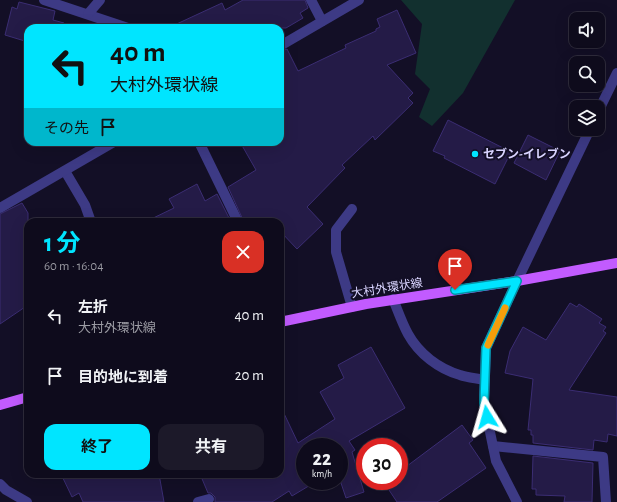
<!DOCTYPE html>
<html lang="ja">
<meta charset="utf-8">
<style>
body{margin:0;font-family:"Alegreya Sans","Noto Sans JP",sans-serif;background:#1c1929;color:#f1f3f6;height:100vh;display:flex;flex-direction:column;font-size:15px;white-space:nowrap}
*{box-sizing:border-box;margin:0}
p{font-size:13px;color:#9b9ba3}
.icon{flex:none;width:22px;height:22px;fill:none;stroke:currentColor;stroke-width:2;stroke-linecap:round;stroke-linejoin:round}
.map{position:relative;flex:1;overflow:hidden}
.sheet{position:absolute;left:24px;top:218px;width:260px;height:260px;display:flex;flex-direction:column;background:#0e0b1c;border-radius:12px;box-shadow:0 4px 16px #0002,0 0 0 1px #2e2b3b}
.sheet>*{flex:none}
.banner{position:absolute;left:24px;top:24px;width:260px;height:122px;border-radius:12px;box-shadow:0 4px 16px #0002,0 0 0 1px #2e2b3b;background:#00e5ff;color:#111;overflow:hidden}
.fabs{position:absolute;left:569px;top:12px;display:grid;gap:8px}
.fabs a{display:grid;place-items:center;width:36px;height:36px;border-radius:8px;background:#0e0b1c;box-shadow:0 4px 16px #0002,0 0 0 1px #2e2b3b;font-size:20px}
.speed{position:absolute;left:296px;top:438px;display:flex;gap:8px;font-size:20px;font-weight:700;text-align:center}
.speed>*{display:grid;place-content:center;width:52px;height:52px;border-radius:50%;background:#0e0b1c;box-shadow:0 4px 16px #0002,0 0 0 1px #2e2b3b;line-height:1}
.speed small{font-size:10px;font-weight:400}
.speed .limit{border:6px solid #d22;background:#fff;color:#111}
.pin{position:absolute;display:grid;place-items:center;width:34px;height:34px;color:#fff;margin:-41px -17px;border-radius:50% 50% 50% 0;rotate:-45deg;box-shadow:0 0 4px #0007}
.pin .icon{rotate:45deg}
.me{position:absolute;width:44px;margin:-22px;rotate:352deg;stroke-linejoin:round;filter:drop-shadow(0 0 3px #0008)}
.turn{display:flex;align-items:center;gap:14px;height:84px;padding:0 20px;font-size:18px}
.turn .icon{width:52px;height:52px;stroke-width:2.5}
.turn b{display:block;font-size:28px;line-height:34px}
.then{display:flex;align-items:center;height:38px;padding:0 20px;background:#0003;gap:8px;font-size:15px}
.round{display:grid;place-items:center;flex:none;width:42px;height:42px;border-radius:12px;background:#1c1929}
.overview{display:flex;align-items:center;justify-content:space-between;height:68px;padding:0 20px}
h1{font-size:24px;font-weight:700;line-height:30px;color:#00e5ff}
.cta{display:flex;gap:8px;margin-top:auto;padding:8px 20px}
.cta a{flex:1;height:46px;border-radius:12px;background:#00e5ff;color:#111;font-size:16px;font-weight:700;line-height:46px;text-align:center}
.cta a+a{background:#1c1929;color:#f1f3f6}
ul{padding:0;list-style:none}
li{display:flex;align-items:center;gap:12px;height:60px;padding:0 20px}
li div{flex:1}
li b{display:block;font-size:15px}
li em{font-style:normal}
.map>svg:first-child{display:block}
.green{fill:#12302f}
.building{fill:#241b47;stroke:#3b2d73}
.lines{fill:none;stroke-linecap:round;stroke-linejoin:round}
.minor{stroke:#3d3a85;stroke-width:10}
.major{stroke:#c25bff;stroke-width:10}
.route-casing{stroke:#0095a6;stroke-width:10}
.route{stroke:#00e5ff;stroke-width:7}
.slow{stroke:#f59e0b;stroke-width:7}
.poi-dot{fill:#00e5ff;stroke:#130f26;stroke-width:1.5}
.labels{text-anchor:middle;stroke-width:4;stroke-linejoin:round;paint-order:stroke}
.poi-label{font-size:12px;font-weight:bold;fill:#d9d4ff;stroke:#130f26;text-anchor:start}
.street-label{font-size:12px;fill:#d9d4ff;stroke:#130f26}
</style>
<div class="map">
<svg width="617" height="502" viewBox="0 0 617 502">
<rect width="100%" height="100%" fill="#130f26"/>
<polygon class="green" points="401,0 515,0 463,93 432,126 419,117 430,89 415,74 422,24"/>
<g class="building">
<polygon points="243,0 305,0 308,8 300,13 303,18 286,28 168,28 222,3 225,10"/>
<polygon points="19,2 55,11 53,20 64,23 63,28 28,28 28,42 5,35 12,7 17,9"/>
<polygon points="397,10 416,53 387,65 413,93 408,98 413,103 375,140 373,136 342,165 345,168 307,207 323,224 297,249 280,231 280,222 244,222 228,187 256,170 240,142 280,142 280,52 287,49 298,71 346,48 345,45 376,31 376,29 380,27 377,19"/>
<polygon points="448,120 511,152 495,184 444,158 445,156 433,151"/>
<polygon points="528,135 560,151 546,180 514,163"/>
<polygon points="197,184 205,201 217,194 231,222 145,222 174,208 169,199"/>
<polygon points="22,203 28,213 28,305 0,324 0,214"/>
<polygon points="570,303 577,307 579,304 602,319 599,323 606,327 603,331 606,333 569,390 617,397 617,436 608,434 607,442 594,440 593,450 533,443 533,435 531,435 531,430 528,430 533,379 505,373 510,351 523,327 546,340"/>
<polygon points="371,347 405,408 349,441 355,450 352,452 364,492 346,498 339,477 339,447 305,447 305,481 319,481 313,485 312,484 292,496 289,491 272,502 215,502 215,497 211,493 208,493 200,474 280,474 280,405 298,443 335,419 320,392 344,378 338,365"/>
<polygon points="462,425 473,440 469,443 486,468 437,502 397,502 383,481 399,481 399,472"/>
<polygon points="533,456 593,463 592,502 564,502 565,496 536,495 536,489 532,489"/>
<polygon points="61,474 159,474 164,502 83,502 79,493 72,497"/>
</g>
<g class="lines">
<g class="minor">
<polyline points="44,0 128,28"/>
<polyline points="311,0 322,21"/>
<polyline points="88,14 100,0"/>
<polyline points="280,46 359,0"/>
<polyline points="598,112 617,73"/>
<polyline points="199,142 238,222"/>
<polyline points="65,171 85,205 91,222"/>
<polyline points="0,208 114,142"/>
<path d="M393 299C398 311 402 323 408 334 419 354 439 369 460 375 468 378 477 378 485 380"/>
<polyline points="352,307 336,252 336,230 352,209"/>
<polyline points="493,446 603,457 606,502"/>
<polyline points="0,484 6,490 27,502"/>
<polyline points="198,502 209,499"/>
<polyline points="517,502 496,461 484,403 486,348 517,281 590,129"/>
</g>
<g class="major">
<polyline points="280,322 366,304 517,281 617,263"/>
<polyline points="0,405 28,397"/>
</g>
</g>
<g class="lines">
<g class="route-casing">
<polyline id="route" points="455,290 517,281 486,348 484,403 487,417"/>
</g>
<use href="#route" class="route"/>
<polyline class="slow" points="488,345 505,308"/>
</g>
<circle class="poi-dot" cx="475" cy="154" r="4"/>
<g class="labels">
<g class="poi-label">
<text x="483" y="158">セブン-イレブン</text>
</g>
<g class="street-label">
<text transform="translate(387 288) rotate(-9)" y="4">大村外環状線</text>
</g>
</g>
</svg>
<div class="fabs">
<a><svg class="icon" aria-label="sound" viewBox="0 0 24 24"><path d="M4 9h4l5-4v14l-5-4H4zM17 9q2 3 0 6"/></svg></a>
<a><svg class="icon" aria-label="search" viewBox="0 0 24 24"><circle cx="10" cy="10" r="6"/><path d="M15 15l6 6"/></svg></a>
<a><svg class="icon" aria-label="layers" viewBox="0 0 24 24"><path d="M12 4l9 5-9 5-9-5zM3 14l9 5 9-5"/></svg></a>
</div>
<div class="speed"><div>22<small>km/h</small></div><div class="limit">30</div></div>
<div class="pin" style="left:455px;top:290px;background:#d93025"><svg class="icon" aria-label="arrive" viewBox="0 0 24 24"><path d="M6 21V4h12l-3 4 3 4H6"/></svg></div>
<svg class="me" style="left:487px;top:417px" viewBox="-20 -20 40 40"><path d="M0-17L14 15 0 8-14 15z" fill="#00e5ff" stroke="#fff" stroke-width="4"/></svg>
<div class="banner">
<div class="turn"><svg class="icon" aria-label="left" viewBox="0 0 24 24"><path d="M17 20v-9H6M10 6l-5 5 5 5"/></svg><div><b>40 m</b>大村外環状線</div></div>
<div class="then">その先<svg class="icon" aria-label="arrive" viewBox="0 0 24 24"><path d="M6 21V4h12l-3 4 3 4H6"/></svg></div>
</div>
<section class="sheet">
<div class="overview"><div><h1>1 分</h1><p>60 m · 16:04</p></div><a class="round" style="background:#d93025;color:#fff"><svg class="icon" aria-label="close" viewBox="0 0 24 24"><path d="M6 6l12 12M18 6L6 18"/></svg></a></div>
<ul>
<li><svg class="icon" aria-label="left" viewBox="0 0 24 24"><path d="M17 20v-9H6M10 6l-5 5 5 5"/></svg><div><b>左折</b><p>大村外環状線</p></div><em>40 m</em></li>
<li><svg class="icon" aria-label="arrive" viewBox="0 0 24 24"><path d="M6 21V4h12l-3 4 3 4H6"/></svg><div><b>目的地に到着</b></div><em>20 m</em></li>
</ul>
<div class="cta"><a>終了</a><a>共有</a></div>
</section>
</div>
